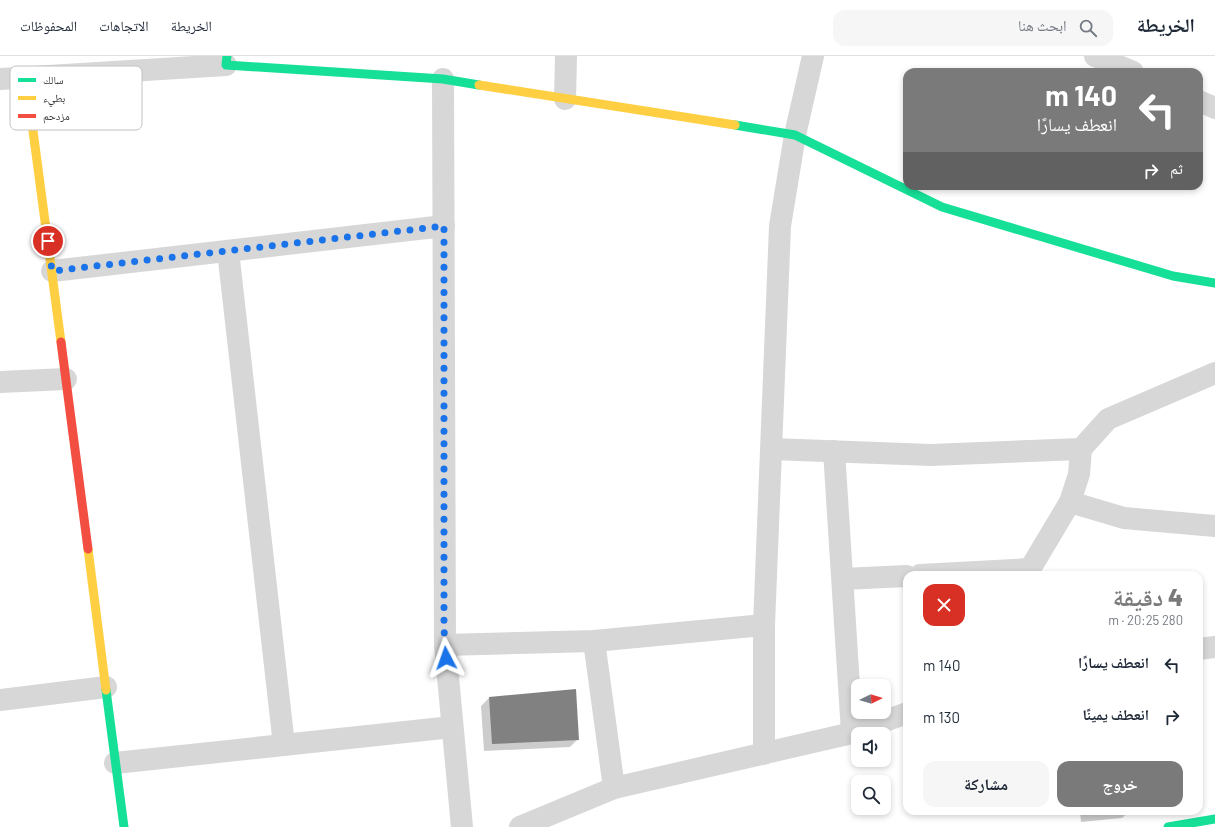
<!DOCTYPE html>
<html lang="ar">
<meta charset="utf-8">
<style>
body{margin:0;font-family:Barlow,"Noto Naskh Arabic",sans-serif;background:#f6f6f7;color:#1f2937;direction:rtl;height:100vh;display:flex;flex-direction:column;font-size:15px;white-space:nowrap}
*{box-sizing:border-box;margin:0}
p{font-size:13px;color:#747a83}
.icon{flex:none;width:22px;height:22px;fill:none;stroke:currentColor;stroke-width:2;stroke-linecap:round;stroke-linejoin:round}
.map{position:relative;flex:1;overflow:hidden;direction:ltr}
.sheet{position:absolute;left:903px;top:515px;width:300px;height:244px;display:flex;flex-direction:column;background:#fff;border-radius:12px;box-shadow:0 2px 6px #0003;direction:rtl}
.sheet>*{flex:none}
.top-card{position:absolute;left:903px;top:12px;width:300px;height:122px;border-radius:12px;box-shadow:0 2px 6px #0003;direction:rtl;background:#7a7a7a;color:#fff;overflow:hidden}
.needle{width:26px;rotate:85deg}
.controls{position:absolute;left:851px;top:623px;display:grid;gap:8px}
.controls a{display:grid;place-items:center;width:40px;height:40px;border-radius:8px;background:#fff;box-shadow:0 2px 6px #0003;font-size:20px}
.pin{position:absolute;display:grid;place-items:center;width:34px;height:34px;color:#fff;margin:-17px;border:2px solid #fff;border-radius:50%;box-shadow:0 1px 4px #0007}
.me{position:absolute;width:44px;margin:-22px;rotate:356deg;stroke-linejoin:round;filter:drop-shadow(0 0 3px #0008)}
.turn{display:flex;align-items:center;gap:14px;height:84px;padding:0 20px;font-size:18px}
.turn .icon{width:52px;height:52px;stroke-width:2.5}
.turn b{display:block;font-size:28px;line-height:34px}
.then{display:flex;align-items:center;height:38px;padding:0 20px;background:#0003;gap:8px;font-size:15px}
.round{display:grid;place-items:center;flex:none;width:42px;height:42px;border-radius:12px;background:#f6f6f7}
.head{display:flex;align-items:center;justify-content:space-between;height:68px;padding:0 20px}
h1{font-size:24px;font-weight:800;line-height:30px;color:#7a7a7a}
.primary-button{display:flex;gap:8px;margin-top:auto;padding:8px 20px}
.primary-button a{flex:1;height:46px;border-radius:12px;background:#7a7a7a;color:#fff;font-size:16px;font-weight:800;line-height:46px;text-align:center}
.primary-button a+a{background:#f6f6f7;color:#1f2937}
ul{padding:0;list-style:none}
li{display:flex;align-items:center;gap:12px;height:52px;padding:0 20px}
li div{flex:1}
li b{display:block;font-size:15px}
li em{font-style:normal}
header{display:flex;align-items:center;gap:24px;box-sizing:border-box;height:56px;padding:0 20px;background:#fff;border-bottom:1px solid #e0e1e3}
header strong{font-size:19px}
nav{display:flex;gap:22px;margin-inline-start:auto;font-size:14px}
.search{width:280px;height:36px;background:#f6f6f7;display:flex;align-items:center;gap:10px;box-sizing:border-box;padding:0 14px;border-radius:12px;color:#747a83;font-size:15px}
.map>svg:first-child{display:block}
.shadow{fill:#0003}
.building{fill:#818181}
.lines{fill:none;stroke-linecap:round;stroke-linejoin:round}
.street{stroke:#d7d7d7;stroke-width:22}
.fast{stroke:#16e098;stroke-width:9}
.slow{stroke:#ffcf43;stroke-width:9}
.jam{stroke:#f24e42;stroke-width:9}
.route{stroke:#1a73e8;stroke-width:7;stroke-dasharray:0 12.6}
.key{fill:#fff;stroke:#c2c2c2;stroke-width:1}
.key-label{font-size:11px;fill:#333}
</style>
<header>
<strong>الخريطة</strong>
<div class="search"><svg class="icon" aria-label="search" viewBox="0 0 24 24"><circle cx="10" cy="10" r="6"/><path d="M15 15l6 6"/></svg>ابحث هنا</div>
<nav><a>الخريطة</a><a>الاتجاهات</a><a>المحفوظات</a></nav>
</header>
<div class="map">
<svg width="1215" height="771" viewBox="0 0 1215 771">
<rect width="100%" height="100%" fill="#fff"/>
<g class="shadow">
<polygon points="489,642 578,683 570,691 484,695 481,650"/>
<polygon points="1080,755 1130,755 1122,762 1081,766"/>
</g>
<g class="building">
<polygon points="576,633 579,684 492,688 489,641"/>
<polygon points="1089,755 1116,755 1116,756 1089,758"/>
</g>
<g class="lines">
<g class="street">
<polyline points="1095,0 1133,16"/>
<polyline points="0,23 226,9"/>
<polyline points="443,23 445,589"/>
<polyline points="565,43 566,0"/>
<polyline points="1199,45 1215,52"/>
<polyline points="228,195 284,689"/>
<polyline points="52,215 444,170"/>
<polyline points="1215,317 1108,363 1081,393 1079,418 1070,446 1124,462 1215,470"/>
<polyline points="0,326 66,323"/>
<polyline points="772,393 931,399 1081,393"/>
<polyline points="834,395 852,677"/>
<polyline points="920,519 1030,513"/>
<polyline points="1029,519 1030,513 1070,446"/>
<polyline points="843,523 907,520"/>
<polyline points="594,585 614,732"/>
<polyline points="1199,593 1215,591"/>
<polyline points="0,644 106,631"/>
<polyline points="764,698 764,569 780,170 795,79 813,0"/>
<polyline points="115,707 452,671"/>
<polyline points="462,771 445,589 594,585 764,569"/>
<polyline points="520,771 614,732 852,677 907,657"/>
</g>
<g class="fast">
<polyline points="227,0 226,9 443,23 479,29"/>
<polyline points="735,69 795,79 942,151 1173,220 1215,227"/>
<polyline points="106,634 124,771"/>
<polyline points="1168,771 1215,763"/>
</g>
<g class="slow">
<polyline points="26,22 61,286"/>
<polyline points="479,29 735,69"/>
<polyline points="88,493 106,634"/>
</g>
<polyline class="jam" points="61,286 88,493"/>
</g>
<g class="lines">
<polyline class="route" points="48,185 52,215 444,170 444,573 446,602"/>
</g>
<rect x="10" y="10" width="132" height="64" rx="6" class="key"/>
<rect x="18" y="22" width="18" height="4" fill="#16e098"/>
<rect x="18" y="40" width="18" height="4" fill="#ffcf43"/>
<rect x="18" y="58" width="18" height="4" fill="#f24e42"/>
<g class="key-label">
<text x="43" y="28">سالك</text>
<text x="43" y="46">بطيء</text>
<text x="43" y="64">مزدحم</text>
</g>
</svg>
<div class="controls">
<a><svg class="needle" viewBox="-14 -14 28 28"><path d="M0-13l5 13h-10z" fill="#e53935"/><path d="M0 13l5-13h-10z" fill="#747a83"/></svg></a>
<a><svg class="icon" aria-label="sound" viewBox="0 0 24 24"><path d="M4 9h4l5-4v14l-5-4H4zM17 9q2 3 0 6"/></svg></a>
<a><svg class="icon" aria-label="search" viewBox="0 0 24 24"><circle cx="10" cy="10" r="6"/><path d="M15 15l6 6"/></svg></a>
</div>
<div class="pin" style="left:48px;top:185px;background:#d93025"><svg class="icon" aria-label="arrive" viewBox="0 0 24 24"><path d="M6 21V4h12l-3 4 3 4H6"/></svg></div>
<svg class="me" style="left:446px;top:602px" viewBox="-20 -20 40 40"><path d="M0-17L14 15 0 8-14 15z" fill="#1a73e8" stroke="#fff" stroke-width="4"/></svg>
<div class="top-card">
<div class="turn"><svg class="icon" aria-label="left" viewBox="0 0 24 24"><path d="M17 20v-9H6M10 6l-5 5 5 5"/></svg><div><b>140 m</b>انعطف يسارًا</div></div>
<div class="then">ثم<svg class="icon" aria-label="right" viewBox="0 0 24 24"><path d="M7 20v-9h11M14 6l5 5-5 5"/></svg></div>
</div>
<section class="sheet">
<div class="head"><div><h1>4 دقيقة</h1><p>280 m · 20:25</p></div><a class="round" style="background:#d93025;color:#fff"><svg class="icon" aria-label="close" viewBox="0 0 24 24"><path d="M6 6l12 12M18 6L6 18"/></svg></a></div>
<ul>
<li><svg class="icon" aria-label="left" viewBox="0 0 24 24"><path d="M17 20v-9H6M10 6l-5 5 5 5"/></svg><div><b>انعطف يسارًا</b></div><em>140 m</em></li>
<li><svg class="icon" aria-label="right" viewBox="0 0 24 24"><path d="M7 20v-9h11M14 6l5 5-5 5"/></svg><div><b>انعطف يمينًا</b></div><em>130 m</em></li>
</ul>
<div class="primary-button"><a>خروج</a><a>مشاركة</a></div>
</section>
</div>
